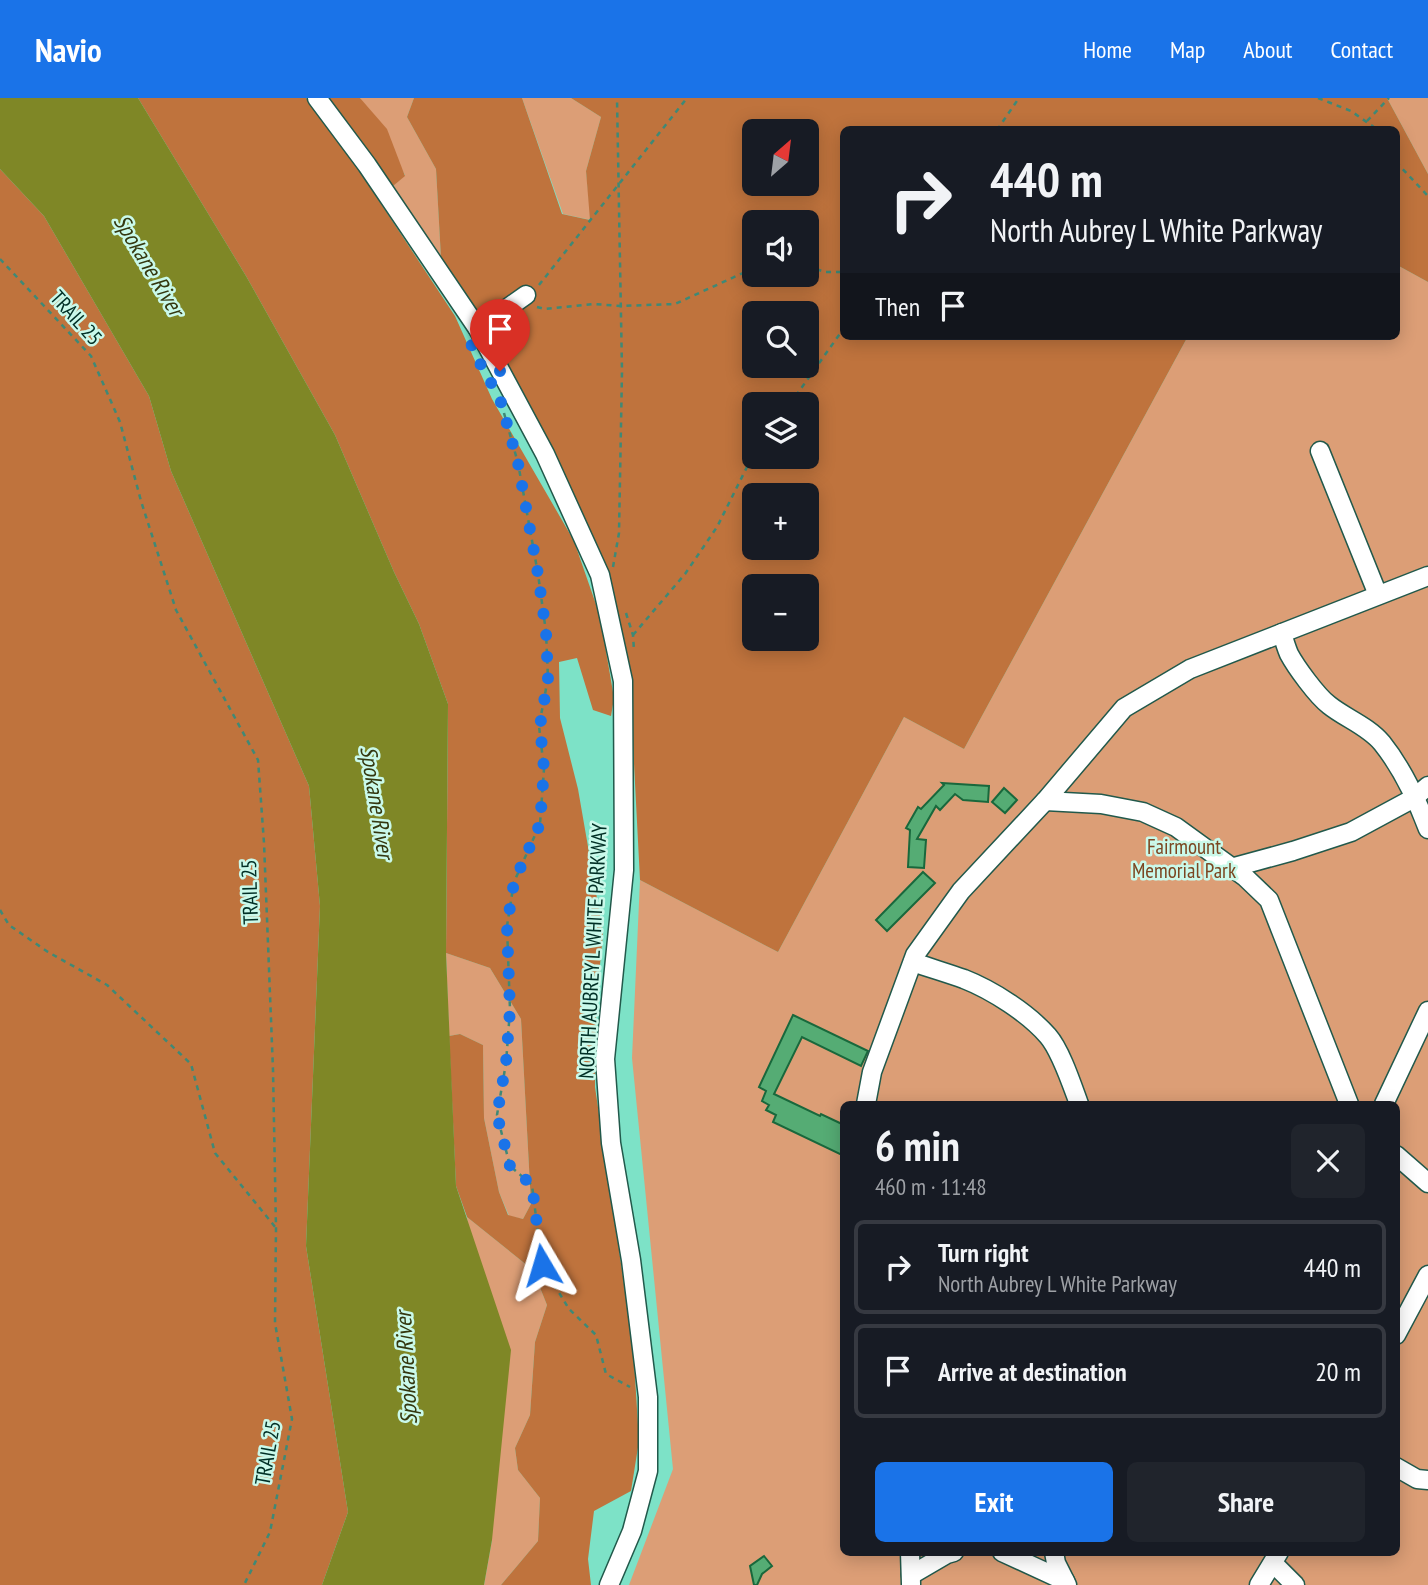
<!DOCTYPE html>
<meta charset="utf-8">
<style>
body{margin:0;font-family:"PT Sans Narrow",sans-serif;background:#20242c;color:#f1f3f6;height:100vh;display:flex;flex-direction:column;font-size:26px;white-space:nowrap}
*{box-sizing:border-box;margin:0}
p{font-size:23px;color:#9ea1a6}
.icon{flex:none;width:38px;height:38px;fill:none;stroke:currentColor;stroke-width:2;stroke-linecap:round;stroke-linejoin:round}
.map{position:relative;flex:1;overflow:hidden}
.drawer{position:absolute;left:840px;top:1003px;width:560px;height:455px;display:flex;flex-direction:column;background:#171b24;border-radius:10px;box-shadow:0 4px 18px #0003}
.drawer>*{flex:none}
.hud{position:absolute;left:840px;top:28px;width:560px;height:214px;border-radius:10px;box-shadow:0 4px 18px #0003;background:#171b24;color:#f1f3f6;overflow:hidden}
.needle{width:46px;rotate:28deg}
.controls{position:absolute;left:742px;top:21px;display:grid;gap:14px}
.controls a{display:grid;place-items:center;width:77px;height:77px;border-radius:10px;background:#171b24;box-shadow:0 4px 18px #0003;font-size:35px}
.pin{position:absolute;display:grid;place-items:center;width:60px;height:60px;color:#fff;margin:-72px -30px;border-radius:50% 50% 50% 0;rotate:-45deg;box-shadow:0 0 7px #0007}
.pin .icon{rotate:45deg}
.me{position:absolute;width:77px;margin:-38px;rotate:353deg;stroke-linejoin:round;filter:drop-shadow(0 0 5px #0008)}
.turn{display:flex;align-items:center;gap:24px;height:147px;padding:0 35px;font-size:32px}
.turn .icon{width:91px;height:91px;stroke-width:2.5}
.turn b{display:block;font-size:49px;line-height:60px}
.then{display:flex;align-items:center;height:66px;padding:0 35px;background:#0003;gap:14px;font-size:26px}
.round{display:grid;place-items:center;flex:none;width:74px;height:74px;border-radius:10px;background:#20242c}
.summary{display:flex;align-items:center;justify-content:space-between;height:119px;padding:0 35px}
h1{font-size:42px;font-weight:800;line-height:52px}
.primary-button{display:flex;gap:14px;margin-top:auto;padding:14px 35px}
.primary-button a{flex:1;height:80px;border-radius:10px;background:#1a73e8;color:#fff;font-size:28px;font-weight:800;line-height:80px;text-align:center}
.primary-button a+a{background:#20242c;color:#f1f3f6}
ul{padding:0;list-style:none}
li{display:flex;align-items:center;gap:21px;height:94px;margin:0 14px 10px;padding:0 21px;border:4px solid #363941;border-radius:10px}
li div{flex:1}
li b{display:block;font-size:26px}
li em{font-style:normal}
header{display:flex;align-items:center;gap:42px;box-sizing:border-box;height:98px;padding:0 35px;background:#1a73e8;color:#fff}
header strong{font-size:33px}
nav{display:flex;gap:38px;margin-inline-start:auto;font-size:24px}
.map>svg:first-child{display:block}
.green{fill:#dc9e76;fill-rule:evenodd}
.forest{fill:#bf733d;fill-rule:evenodd}
.water{fill:#7f8726}
.building{fill:#55ac74;stroke:#19683c;stroke-width:2}
.lines{fill:none;stroke-linecap:round;stroke-linejoin:round}
.minor-casing{stroke:#22594b;stroke-width:21}
.path{stroke:#3f8976;stroke-width:2.5;stroke-dasharray:5 5;stroke-linecap:butt}
.minor{stroke:#fff;stroke-width:18}
.route{stroke:#1a73e8;stroke-width:12;stroke-dasharray:0 21.6}
.labels{text-anchor:middle;stroke-width:5;stroke-linejoin:round;paint-order:stroke}
.street-label{font-size:21px;fill:#002f25;stroke:#caf9ea}
.park-label{font-size:21px;fill:#7b4621;stroke:#caf9ea}
.water-label{font-size:23px;font-style:italic;fill:#34370f;stroke:#caf9ea}
</style>
<header>
<strong>Navio</strong>
<nav><a>Home</a><a>Map</a><a>About</a><a>Contact</a></nav>
</header>
<div class="map">
<svg width="1428" height="1487" viewBox="0 0 1428 1487">
<rect width="100%" height="100%" fill="#7de2c7"/>
<g class="green">
<polygon points="360,0 414,0 407,19 436,71 441,160 393,88 405,77"/>
<polygon points="522,0 571,0 601,19 586,73 591,122 563,116"/>
<polygon points="1387,0 1428,0 1428,76"/>
<path d="M1397 167 1428 184V1487H629L673 1371 632 960 640 782 778 854 904 619 964 651 1188 238H1396ZM844 1006H1396V1454H844Z"/>
<polygon points="446,855 490,870 521,921 531,1106 523,1121 509,1118 499,1094 484,1020 483,947 460,936 449,938"/>
<polygon points="467,1119 533,1172 547,1207 535,1244 530,1317 515,1350 518,1372 540,1400 538,1443 501,1487 484,1487 492,1442"/>
</g>
<g class="forest">
<polygon points="138,0 306,0 360,74 455,218 492,301 574,443 600,518 614,600 611,618 593,612 577,560 559,564 560,620 578,691 603,835 596,909 595,989 633,1247 639,1343 631,1393 594,1413 588,1461 591,1487 501,1487 538,1443 540,1400 518,1372 515,1350 530,1317 535,1244 547,1207 533,1172 467,1119 456,1088 449,938 460,936 483,947 484,1020 499,1094 508,1117 523,1121 531,1106 521,921 490,870 446,855 448,606 419,526 394,474 335,337 246,178"/>
<polygon points="327,0 360,0 387,31 405,78 393,88"/>
<path d="M414 0H522L562 116 590 122 586 73 601 19 571 0H1387L1428 76V184L1397 167 1396 32H844V238H1188L964 651 904 619 778 854 640 782 630 588 608 475 495 253 441 160 436 71 407 19ZM754 33H807V86H754ZM754 124H807V177H754ZM754 215H807V268H754ZM754 306H807V359H754ZM754 397H807V450H754ZM754 488H807V541H754Z"/>
<polygon points="0,71 44,118 149,298 171,373 309,688 320,808 306,1148 348,1414 322,1487 0,1487"/>
</g>
<polygon class="water" points="0,0 138,0 246,178 335,337 394,474 419,526 448,606 446,855 456,1088 511,1252 492,1442 484,1487 322,1487 348,1414 306,1148 320,808 309,688 171,373 149,298 44,118 0,71"/>
<g class="building">
<polygon points="942,685 989,688 988,704 963,702 955,696 940,712 936,708 917,741 926,742 924,770 908,769 910,732 906,730 918,709 921,711 944,687"/>
<polygon points="1004,690 1017,702 1005,715 992,704"/>
<polygon points="923,774 935,785 887,833 876,822"/>
<polygon points="793,917 868,953 861,968 802,939 774,996 820,1018 821,1016 844,1027 844,1058 773,1024 776,1017 766,1012 769,1007 762,1003 766,993 759,989"/>
<polygon points="764,1458 772,1468 762,1476 757,1487 754,1487 750,1468"/>
</g>
<g class="lines">
<g class="minor-casing">
<g id="minor">
<polyline points="317,0 367,67 478,231 545,356 600,477 623,583 624,772 605,961 611,1045 631,1162 648,1299 648,1373 632,1433 609,1487"/>
<polyline points="478,231 526,197"/>
<polyline points="1320,353 1378,497"/>
<path d="M1282 535C1284 542 1286 549 1289 556 1296 569 1317 598 1329 607 1345 620 1368 628 1382 645 1402 670 1417 702 1428 731"/>
<polyline points="1045,703 1101,706 1143,714 1176,729 1245,779 1269,802 1349,1006"/>
<polyline points="1231,770 1293,753 1351,734 1414,700 1428,688"/>
<path d="M913 864C930 870 947 875 964 881 992 892 1028 915 1048 938 1061 953 1072 987 1079 1006"/>
<polyline points="866,1006 872,974 915,857 961,793 1045,703 1124,610 1190,571 1428,478"/>
<polyline points="1384,1006 1428,913"/>
<polyline points="1396,1057 1428,1085"/>
<polyline points="1396,1237 1428,1177"/>
<polyline points="1396,1369 1417,1381 1428,1382"/>
<polyline points="910,1454 911,1486"/>
<polyline points="1002,1454 1065,1483"/>
<polyline points="1054,1454 1056,1465 1067,1487"/>
<polyline points="1273,1465 1295,1487"/>
<polyline points="911,1477 947,1456 954,1454"/>
<polyline points="1259,1487 1279,1454"/>
</g>
</g>
<g class="path">
<polyline points="1318,0 1351,13 1378,32"/>
<polyline points="1367,23 1389,0"/>
<polyline points="997,32 1019,0"/>
<polyline points="1396,64 1428,98"/>
<polyline points="0,161 91,258 120,324 141,403 176,512 258,662 264,745 273,972 276,1130 275,1225 292,1321 270,1434 244,1487"/>
<polyline points="807,168 825,174 844,174"/>
<polyline points="539,187 687,0"/>
<polyline points="537,209 545,211 594,206 621,208 675,206 754,170"/>
<polyline points="790,306 844,230"/>
<polyline points="504,315 518,365 538,476 546,534 548,580 539,628 544,671 540,726 514,784 507,828 510,912 506,965 497,1017 510,1068 532,1087 542,1167 569,1211 596,1237 606,1276 630,1289"/>
<polyline points="613,469 619,435 622,273 617,0"/>
<polyline points="626,515 633,537 634,553"/>
<polyline points="633,537 685,476 717,429 754,355"/>
<polyline points="0,812 9,827 48,854 107,887 191,966 215,1055 276,1130"/>
</g>
<use href="#minor" class="minor"/>
</g>
<g class="lines">
<polyline class="route" points="500,273 478,231 471,249 500,301 518,365 538,476 546,534 548,580 540,628 544,671 540,726 514,784 507,828 510,912 506,965 497,1017 510,1068 532,1087 542,1167"/>
</g>
<g class="labels">
<g class="street-label">
<text transform="translate(76 220) rotate(48)" y="7">TRAIL 25</text>
<text transform="translate(250 794) rotate(-92)" y="7">TRAIL 25</text>
<text transform="translate(593 853) rotate(-87)" y="7">NORTH AUBREY L WHITE PARKWAY</text>
<text transform="translate(268 1355) rotate(-80)" y="7">TRAIL 25</text>
</g>
<g class="park-label">
<text x="1184" y="756">Fairmount<tspan x="1184" dy="24">Memorial Park</tspan></text>
</g>
<g class="water-label">
<text transform="translate(149 167) rotate(59)" y="8">Spokane River</text>
<text transform="translate(377 704) rotate(81)" y="8">Spokane River</text>
<text transform="translate(406 1270) rotate(-93)" y="8">Spokane River</text>
</g>
</g>
</svg>
<div class="controls">
<a><svg class="needle" viewBox="-14 -14 28 28"><path d="M0-13l5 13h-10z" fill="#e53935"/><path d="M0 13l5-13h-10z" fill="#9ea1a6"/></svg></a>
<a><svg class="icon" aria-label="sound" viewBox="0 0 24 24"><path d="M4 9h4l5-4v14l-5-4H4zM17 9q2 3 0 6"/></svg></a>
<a><svg class="icon" aria-label="search" viewBox="0 0 24 24"><circle cx="10" cy="10" r="6"/><path d="M15 15l6 6"/></svg></a>
<a><svg class="icon" aria-label="layers" viewBox="0 0 24 24"><path d="M12 4l9 5-9 5-9-5zM3 14l9 5 9-5"/></svg></a>
<a>+</a>
<a>−</a>
</div>
<div class="pin" style="left:500px;top:273px;background:#d93025"><svg class="icon" aria-label="arrive" viewBox="0 0 24 24"><path d="M6 21V4h12l-3 4 3 4H6"/></svg></div>
<svg class="me" style="left:542px;top:1167px" viewBox="-20 -20 40 40"><path d="M0-17L14 15 0 8-14 15z" fill="#1a73e8" stroke="#fff" stroke-width="4"/></svg>
<div class="hud">
<div class="turn"><svg class="icon" aria-label="right" viewBox="0 0 24 24"><path d="M7 20v-9h11M14 6l5 5-5 5"/></svg><div><b>440 m</b>North Aubrey L White Parkway</div></div>
<div class="then">Then<svg class="icon" aria-label="arrive" viewBox="0 0 24 24"><path d="M6 21V4h12l-3 4 3 4H6"/></svg></div>
</div>
<section class="drawer">
<div class="summary"><div><h1>6 min</h1><p>460 m · 11:48</p></div><a class="round"><svg class="icon" aria-label="close" viewBox="0 0 24 24"><path d="M6 6l12 12M18 6L6 18"/></svg></a></div>
<ul>
<li><svg class="icon" aria-label="right" viewBox="0 0 24 24"><path d="M7 20v-9h11M14 6l5 5-5 5"/></svg><div><b>Turn right</b><p>North Aubrey L White Parkway</p></div><em>440 m</em></li>
<li><svg class="icon" aria-label="arrive" viewBox="0 0 24 24"><path d="M6 21V4h12l-3 4 3 4H6"/></svg><div><b>Arrive at destination</b></div><em>20 m</em></li>
</ul>
<div class="primary-button"><a>Exit</a><a>Share</a></div>
</section>
</div>
